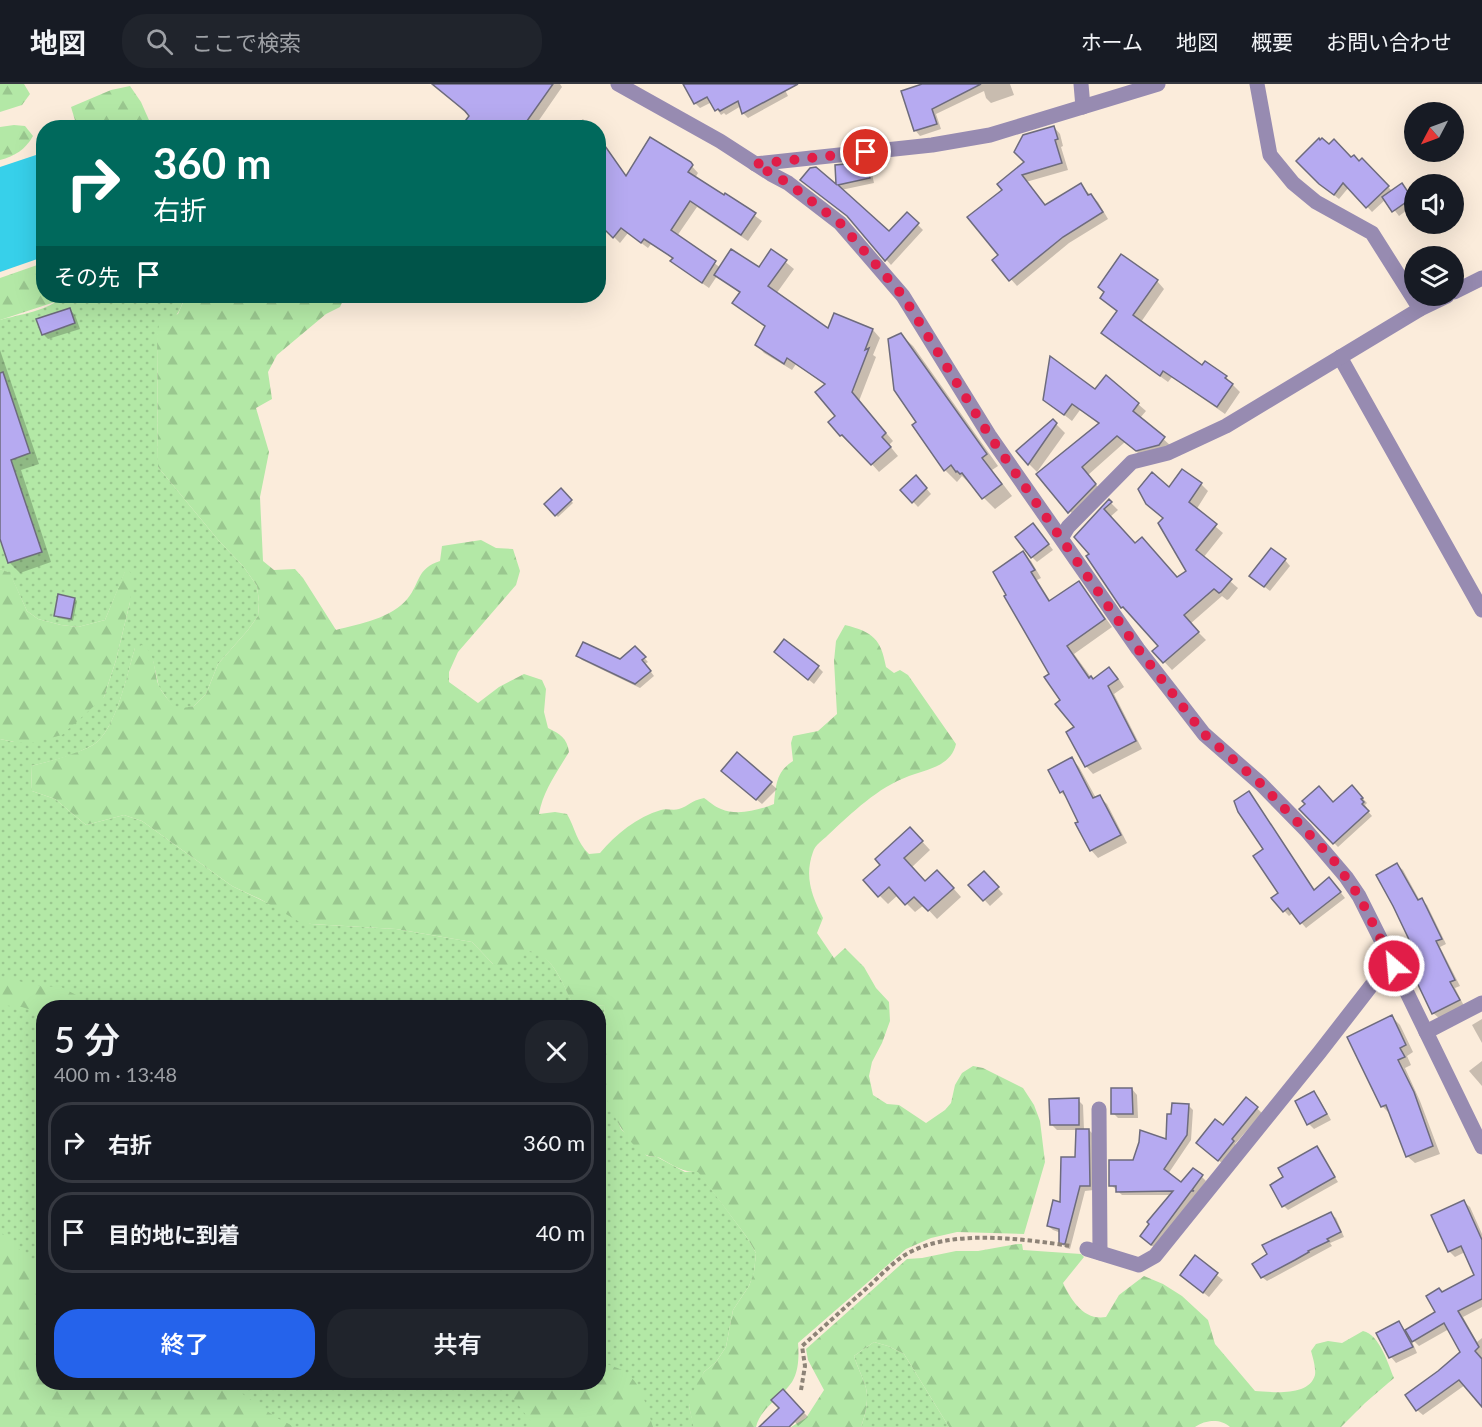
<!DOCTYPE html>
<html lang="ja">
<meta charset="utf-8">
<style>
body{margin:0;font-family:Lato,"Noto Sans JP",sans-serif;background:#20242c;color:#f1f3f6;height:100vh;display:flex;flex-direction:column;font-size:22px;white-space:nowrap}
*{box-sizing:border-box;margin:0}
p{font-size:20px;color:#9ea1a6}
.icon{flex:none;width:33px;height:33px;fill:none;stroke:currentColor;stroke-width:2;stroke-linecap:round;stroke-linejoin:round}
.map{position:relative;flex:1;overflow:hidden}
.side{position:absolute;left:36px;top:916px;width:570px;height:390px;display:flex;flex-direction:column;background:#171b24;border-radius:24px;box-shadow:0 6px 24px #0002}
.side>*{flex:none}
.guide{position:absolute;left:36px;top:36px;width:570px;height:183px;border-radius:24px;box-shadow:0 6px 24px #0002;background:#00695c;color:#fff;overflow:hidden}
.needle{width:39px;rotate:229deg}
.fabs{position:absolute;left:1404px;top:18px;display:grid;gap:12px}
.fabs a{display:grid;place-items:center;width:60px;height:60px;border-radius:50%;background:#171b24;box-shadow:0 6px 24px #0002;font-size:30px}
.pin{position:absolute;display:grid;place-items:center;width:51px;height:51px;color:#fff;margin:-26px;border:3px solid #fff;border-radius:50%;box-shadow:0 2px 6px #0007}
.me{position:absolute;width:66px;margin:-33px;rotate:333deg;stroke-linejoin:round;filter:drop-shadow(0 0 4px #0008)}
.turn{display:flex;align-items:center;gap:21px;height:126px;padding:0 18px;font-size:27px}
.turn .icon{width:78px;height:78px;stroke-width:2.5}
.turn b{display:block;font-size:42px;line-height:51px}
.then{display:flex;align-items:center;height:57px;padding:0 18px;background:#0003;gap:12px;font-size:22px}
.round{display:grid;place-items:center;flex:none;width:63px;height:63px;border-radius:24px;background:#20242c}
.overview{display:flex;align-items:center;justify-content:space-between;height:102px;padding:0 18px}
h1{font-size:36px;font-weight:600;line-height:45px}
.button{display:flex;gap:12px;margin-top:auto;padding:12px 18px}
.button a{flex:1;height:69px;border-radius:24px;background:#2563eb;color:#fff;font-size:24px;font-weight:600;line-height:69px;text-align:center}
.button a+a{background:#20242c;color:#f1f3f6}
ul{padding:0;list-style:none}
li{display:flex;align-items:center;gap:18px;height:81px;margin:0 12px 9px;padding:0 6px;border:3px solid #363941;border-radius:24px}
li div{flex:1}
li b{display:block;font-size:22px}
li em{font-style:normal}
header{display:flex;align-items:center;gap:36px;box-sizing:border-box;height:84px;padding:0 30px;background:#171b24;border-bottom:2px solid #363941}
header strong{font-size:28px}
nav{display:flex;gap:33px;margin-inline-start:auto;font-size:21px}
.search{width:420px;height:54px;background:#20242c;display:flex;align-items:center;gap:15px;box-sizing:border-box;padding:0 21px;border-radius:24px;color:#9ea1a6;font-size:22px}
.map>svg:first-child{display:block}
.grass{fill:url(#grass-dots);fill-rule:evenodd}
.forest{fill:url(#forest-firs)}
.water{fill:#37d0ea}
.shadow{fill:#0003}
.building{fill:#b6aaf1;stroke:#6d6b7d;stroke-width:1.5}
.lines{fill:none;stroke-linecap:round;stroke-linejoin:round}
.path{stroke:#8d8377;stroke-width:4;stroke-dasharray:4.5 3;stroke-linecap:butt}
.minor{stroke:#978bb1;stroke-width:15}
.route{stroke:#e11d48;stroke-width:10;stroke-dasharray:0 18}
</style>
<header>
<strong>地図</strong>
<div class="search"><svg class="icon" aria-label="search" viewBox="0 0 24 24"><circle cx="10" cy="10" r="6"/><path d="M15 15l6 6"/></svg>ここで検索</div>
<nav><a>ホーム</a><a>地図</a><a>概要</a><a>お問い合わせ</a></nav>
</header>
<div class="map">
<svg width="1482" height="1343" viewBox="0 0 1482 1343">
<defs>
<pattern id="grass-dots" width="8" height="8" patternUnits="userSpaceOnUse" patternTransform="scale(1.5)"><rect width="8" height="8" fill="#b3e8a6"/><path d="M2 2h.1M6 6h.1" fill="none" stroke="#9ac78f" stroke-width="1.8" stroke-linecap="round"/></pattern>
<pattern id="forest-firs" width="22" height="20" patternUnits="userSpaceOnUse" patternTransform="scale(1.5)"><rect width="22" height="20" fill="#b3e8a6"/><path d="M5 1l3.5 6h-7zM16 11l3.5 6h-7z" fill="#9ac78f"/></pattern>
</defs>
<rect width="100%" height="100%" fill="#fbecdb"/>
<g class="grass">
<path d="M62 212H183C184 228 168 240 157 251L158 383 219 457 243 482 257 502 259 518 258 532 248 546 218 580 206 610 194 622 183 625 173 623 159 603 153 577 135 564C127 590 116 647 93 661 74 672 51 677 31 682L32 707 55 715 86 741 124 731 142 737 232 802 311 840 396 845 472 858 493 880C504 876 518 868 529 867 550 865 565 904 573 920L605 922 602 964 603 1003 621 1045 647 1072 657 1073 685 1088 698 1087 746 1152 756 1169 754 1189 749 1202 733 1226 726 1263 716 1278 704 1288 689 1322 694 1343H0V655L14 658 104 613 116 576 130 518 125 488 105 536 78 543 61 541 38 535 27 527 10 490 0 485V236C17 231 52 226 62 212ZM44 924H598V1299H44Z"/>
<path d="M874 1258 888 1262 904 1270 949 1343H861C865 1332 869 1316 866 1304 863 1293 857 1283 854 1272Z"/>
</g>
<g class="forest">
<polygon points="0,0 24,0 30,10 22,21 0,28"/>
<polygon points="130,2 141,18 152,43 77,43 71,23 111,6"/>
<path d="M14 41 25 42 33 52C25 66 15 72 0 76V43Z"/>
<polygon points="43,179 44,212 62,212 58,217 0,236 0,194"/>
<path d="M183 212H345L340 223 326 230 277 271 268 288 272 315 256 324 269 368 260 413 263 477 274 486 295 485 303 494 336 546C359 540 393 534 408 514 420 499 417 484 440 477L442 462 481 456 496 464 513 465 520 487 516 501 458 568 449 588V598L478 619 499 603 524 590 542 596 546 605 544 628 548 644C560 650 567 654 569 668 557 688 543 707 539 730L555 728 567 730C575 744 577 759 589 770L600 769C616 750 637 733 661 726 666 724 673 727 679 725 689 722 690 717 704 714 710 718 715 723 721 725 737 732 759 726 774 720 776 701 776 688 793 677L791 659 793 652 818 647 837 630 834 577 836 557 845 541C873 548 881 555 886 583L894 589 900 586 908 591 956 660C951 682 928 685 909 692 877 704 853 728 828 751 823 756 815 761 813 768 804 793 812 812 823 834L817 849 834 874 845 864 864 883 876 904 889 918 890 937 882 959 872 978 869 992 873 1011 887 1020 899 1021 926 1039 945 1026 951 1019 955 1001 962 989 973 982 983 984 1023 1004 1034 1021 1040 1037 1045 1078 1024 1150 957 1148 931 1154 906 1165 798 1259C799 1271 799 1287 792 1298 781 1314 761 1323 756 1343H694L693 1341 689 1322 692 1309 704 1288 716 1278 726 1263 733 1226 749 1202 754 1188 756 1169 746 1152 698 1088C682 1088 674 1082 660 1074 656 1072 650 1073 646 1071 627 1061 607 1022 603 1001 599 975 603 947 605 922L573 920C562 900 554 871 529 867L506 884 493 880 472 858 396 845 311 840 298 837 260 815 232 802 142 737 124 731 86 741 55 715 32 707 31 682C51 677 74 671 93 661 116 647 127 589 135 564L142 561C157 569 153 588 159 602 162 609 169 616 173 622L183 624 194 622 206 610 218 580 248 546 258 532 259 518 257 502 243 482 219 457 158 383 157 251 160 236 178 230 184 216Z"/>
<polygon points="0,485 10,489 27,527 38,535 61,541 78,543 105,536 125,487 129,487 133,492 130,518 116,576 104,613 62,651 35,658 14,658 0,655"/>
<polygon points="0,892 37,902 61,903 78,912 91,924 44,924 43,930 22,923 0,921"/>
<polygon points="0,1147 43,1188 44,1299 227,1299 277,1334 295,1343 0,1343"/>
<path d="M1017 1160H1022L1023 1166 1081 1170 1084 1173 1063 1199C1071 1216 1084 1237 1106 1233L1119 1211 1144 1192 1163 1200 1182 1212 1208 1236 1215 1260 1255 1307C1272 1308 1309 1313 1315 1291 1316 1284 1313 1274 1311 1267L1316 1260 1328 1257 1342 1259 1363 1247C1380 1251 1388 1280 1394 1294L1365 1319 1341 1343H1230C1220 1334 1205 1336 1195 1343H949L904 1270 888 1262 874 1258 854 1272C857 1283 863 1293 866 1304 869 1316 865 1332 861 1343H791L806 1334 824 1306 808 1276 806 1265 907 1175 922 1174 956 1167H978Z"/>
<path d="M599 1273C605 1282 613 1281 622 1286 641 1296 647 1324 653 1343H535L510 1310 509 1299H598Z"/>
</g>
<polygon class="water" points="42,69 43,173 0,188 0,83"/>
<g class="shadow">
<polygon points="434,0 560,0 562,3 535,42 537,44 475,44 470,33"/>
<polygon points="685,0 782,0 788,12 748,34 743,29 741,22 726,31 724,29 721,31 712,18 700,24 695,19"/>
<polygon points="927,0 1010,0 1014,11 991,19 986,14 984,7 936,30 941,45 920,52 915,46"/>
<polygon points="583,35 591,44 571,44"/>
<polygon points="1054,43 1060,50 1063,62 1061,63 1068,86 1026,98 1045,122 1080,101 1098,118 1108,135 1069,159 1017,202 994,176 1000,171 1004,106"/>
<polygon points="598,54 627,94 690,80 698,89 695,94 724,113 726,111 762,137 748,157 697,123 677,152 721,184 759,185 772,167 794,185 776,210 828,247 835,231 873,246 880,254 873,271 876,273 859,317 893,357 889,361 898,372 879,388 851,357 849,359 841,351 837,332 825,301 796,280 792,286 764,269 757,261 766,244 734,218 740,209 717,192 709,204 679,183 672,177 674,175 651,160 648,164 628,149 620,159 614,153 600,137"/>
<polygon points="1351,75 1359,79 1362,76 1393,108 1407,107 1414,118 1414,121 1399,132 1386,115 1372,128 1349,103 1339,115 1324,103"/>
<polygon points="866,79 871,85 874,99 841,106 889,149 907,130 923,146 891,181 852,136 838,103 837,83"/>
<polygon points="1157,197 1164,205 1141,238 1202,283 1226,293 1233,301 1240,308 1225,330 1172,293 1168,298 1111,257 1103,249 1118,228 1102,214"/>
<polygon points="70,226 75,231 80,245 48,255 43,250"/>
<polygon points="901,251 913,262 998,382 992,386 1012,412 995,425 962,392 957,398 945,386 914,341 918,339"/>
<polygon points="0,266 39,380 21,386 51,478 20,489 9,478 0,450"/>
<polygon points="1095,307 1138,320 1146,327 1140,334 1171,362 1144,374 1125,358 1088,391 1102,408 1077,435 1038,390 1100,341 1080,326 1072,337 1045,316"/>
<polygon points="1053,337 1065,349 1037,388 1029,380"/>
<polygon points="921,398 931,410 918,423 902,406"/>
<polygon points="1201,400 1208,407 1196,426 1223,449 1203,474 1238,504 1229,515 1227,516 1222,512 1190,540 1206,556 1172,586 1154,567 1160,563 1122,523 1091,470 1076,453 1109,417 1118,426 1110,433 1135,461 1178,495 1188,487 1165,435 1170,405"/>
<polygon points="561,406 573,419 558,433 546,420"/>
<polygon points="1038,446 1053,466 1037,478 1032,473"/>
<polygon points="1023,469 1031,477 1041,494 1037,496 1051,518 1079,499 1086,507 1112,543 1074,570 1093,596 1109,585 1117,592 1124,603 1114,610 1142,665 1093,690 1086,682 1077,644 1051,591"/>
<polygon points="1285,476 1290,482 1270,507 1257,497"/>
<polygon points="75,515 77,517 73,537 58,534 55,531"/>
<polygon points="635,564 648,578 645,580 654,592 640,604 582,576 578,572 620,577"/>
<polygon points="781,573 818,583 823,588 814,600"/>
<polygon points="738,670 777,705 762,720 728,692"/>
<polygon points="1072,675 1079,683 1096,714 1099,713 1107,720 1127,759 1098,774 1091,766 1081,738 1068,715 1061,708"/>
<polygon points="1357,708 1367,719 1365,721 1367,724 1366,725 1372,732 1338,763 1301,725 1334,720"/>
<polygon points="1249,709 1315,807 1334,800 1345,814 1306,844 1293,829 1289,832 1273,815 1280,809"/>
<polygon points="918,753 930,766 912,783 926,799 946,796 961,813 937,835 924,821 915,828 898,811 888,820 865,797"/>
<polygon points="1397,781 1403,786 1420,817 1422,816 1427,821 1446,860 1440,863 1460,902 1455,904 1464,922 1439,934 1433,929 1425,886"/>
<polygon points="984,789 1003,810 990,822 971,801"/>
<polygon points="1392,933 1400,941 1413,968 1407,972 1411,981 1405,984 1420,1017 1440,1070 1415,1079 1407,1072 1390,1030 1382,1022"/>
<polygon points="1482,935 1482,959 1472,941"/>
<polygon points="1482,977 1482,1002 1469,987"/>
<polygon points="1132,1005 1137,1011 1138,1034 1118,1034 1113,1029"/>
<polygon points="1314,1009 1319,1014 1331,1036 1314,1045 1309,1040"/>
<polygon points="1247,1015 1262,1029 1235,1060 1237,1062 1223,1080 1203,1063 1223,1043"/>
<polygon points="1078,1016 1083,1021 1084,1046 1089,1046 1094,1051 1094,1106 1085,1107 1070,1165 1066,1164 1061,1159 1061,1149 1053,1146 1048,1142 1061,1120 1077,1075 1077,1046 1057,1046 1052,1041"/>
<polygon points="1188,1021 1193,1026 1191,1056 1168,1090 1181,1100 1202,1093 1206,1097 1156,1165 1146,1157 1172,1111 1122,1111 1111,1101 1134,1077 1168,1057"/>
<polygon points="1317,1064 1338,1098 1288,1126 1284,1122 1285,1094"/>
<polygon points="1464,1118 1470,1123 1482,1150 1482,1223 1463,1233 1477,1258 1482,1254 1482,1319 1465,1301 1423,1331 1417,1326 1462,1268 1449,1245 1419,1262 1410,1253 1417,1269 1396,1279 1391,1273 1398,1239 1405,1247 1437,1228 1443,1209 1476,1192 1465,1168 1455,1173 1449,1167"/>
<polygon points="1331,1130 1336,1134 1344,1153 1330,1159 1332,1162 1267,1197 1262,1193"/>
<polygon points="1195,1174 1223,1196 1209,1213 1187,1196"/>
<polygon points="783,1307 808,1333 798,1342 795,1338 790,1343 762,1343 781,1324"/>
</g>
<g class="building">
<polygon points="432,0 553,0 522,44 475,44 466,36 469,32 465,27"/>
<polygon points="683,0 798,0 742,30 738,17 720,27 718,25 715,27 707,13 694,20"/>
<polygon points="922,0 981,0 932,25 937,40 914,47 901,7"/>
<polygon points="1054,42 1058,55 1055,56 1062,79 1022,91 1045,121 1081,99 1088,111 1091,110 1103,128 1063,153 1009,197 992,176 998,171 967,133 1002,106 997,100 1024,78 1014,68 1023,51"/>
<polygon points="598,52 626,92 650,53 691,78 693,81 688,88 724,111 725,109 756,129 741,151 690,117 671,146 716,177 702,199 670,177 673,174 644,155 641,159 621,144 613,154 598,139"/>
<polygon points="1319,54 1320,56 1322,54 1329,60 1334,55 1351,73 1354,71 1359,77 1362,74 1389,102 1366,124 1343,99 1334,111 1319,100 1296,77"/>
<polygon points="867,78 870,94 838,101 889,147 907,128 919,139 885,177 847,132 800,96 810,84 816,83 836,100 835,81"/>
<polygon points="1402,99 1412,114 1392,128 1382,113"/>
<polygon points="731,165 759,183 771,165 787,176 768,202 828,244 834,229 873,245 865,266 869,264 852,308 886,349 882,353 891,363 871,381 842,351 840,352 828,338 835,332 815,308 825,300 787,274 784,280 755,261 765,242 732,219 740,208 714,191"/>
<polygon points="1121,170 1158,196 1133,231 1202,281 1205,277 1227,292 1225,294 1233,300 1217,323 1163,287 1160,292 1101,249 1117,227 1100,214 1104,208 1098,203"/>
<polygon points="70,224 75,239 42,251 36,235"/>
<polygon points="901,249 987,370 982,374 1002,400 982,415 962,389 960,390 957,387 956,388 951,381 944,387 912,341 916,338 894,306 888,255"/>
<polygon points="1050,272 1095,305 1106,291 1139,319 1133,327 1165,353 1159,361 1136,367 1117,352 1082,383 1096,400 1068,429 1036,390 1099,339 1072,320 1064,331 1043,316"/>
<polygon points="3,288 30,369 11,376 42,468 8,479 0,455 0,289"/>
<polygon points="1053,335 1057,339 1028,381 1016,367"/>
<polygon points="1182,385 1202,399 1189,418 1217,440 1196,466 1232,495 1221,508 1219,509 1214,505 1184,531 1199,548 1163,579 1152,567 1158,562 1123,523 1121,524 1086,472 1089,470 1074,453 1109,415 1112,418 1104,425 1135,459 1142,453 1177,493 1186,487 1158,439 1163,434 1146,420 1138,405 1152,388 1169,403"/>
<polygon points="916,391 927,404 912,419 900,406"/>
<polygon points="561,404 572,416 555,432 544,420"/>
<polygon points="1033,439 1049,460 1031,474 1015,453"/>
<polygon points="1271,464 1286,475 1264,503 1249,492"/>
<polygon points="1023,467 1035,486 1031,488 1049,517 1079,497 1105,535 1067,562 1089,594 1091,592 1093,595 1109,583 1118,595 1108,602 1136,657 1085,683 1066,648 1074,643 1055,620 1060,616 1044,593 1049,590 1004,512 1006,511 993,488"/>
<polygon points="58,510 75,514 71,535 54,532"/>
<polygon points="784,555 819,582 808,596 774,568"/>
<polygon points="583,558 620,575 635,562 646,573 642,576 651,587 635,600 576,572"/>
<polygon points="737,668 772,698 756,716 721,687"/>
<polygon points="1072,673 1093,714 1100,711 1121,751 1090,767 1075,739 1078,738 1063,707 1060,709 1048,686"/>
<polygon points="1352,701 1363,714 1361,715 1364,718 1362,720 1369,727 1333,760 1299,725 1305,720 1302,717 1319,702 1333,718"/>
<polygon points="1249,707 1314,806 1329,793 1341,808 1300,840 1288,824 1283,828 1271,814 1278,809 1253,772 1263,765 1238,728 1234,717"/>
<polygon points="910,743 923,757 904,774 925,797 937,786 954,804 928,827 914,813 905,821 889,803 878,813 863,796 880,781 875,775"/>
<polygon points="1397,779 1418,816 1422,814 1442,855 1436,857 1455,896 1450,898 1460,916 1432,930 1413,890 1423,885 1393,822 1376,791"/>
<polygon points="984,787 999,803 983,817 968,801"/>
<polygon points="1392,931 1406,961 1400,964 1405,973 1398,976 1414,1008 1433,1062 1406,1073 1386,1021 1381,1023 1347,953"/>
<polygon points="1111,1004 1132,1004 1133,1030 1111,1030"/>
<polygon points="1314,1007 1327,1030 1307,1041 1295,1017"/>
<polygon points="1246,1013 1258,1023 1232,1055 1234,1057 1218,1077 1196,1059 1215,1035 1223,1041"/>
<polygon points="1079,1014 1079,1041 1050,1041 1049,1015"/>
<polygon points="1172,1019 1189,1020 1187,1051 1164,1085 1181,1098 1193,1084 1203,1091 1192,1106 1194,1107 1191,1107 1151,1161 1140,1152 1149,1140 1147,1138 1173,1107 1116,1108 1116,1102 1109,1102 1109,1076 1133,1076 1139,1058 1140,1046 1166,1055 1167,1030 1171,1030"/>
<polygon points="1076,1045 1089,1045 1090,1102 1080,1102 1065,1160 1059,1160 1059,1145 1047,1142 1053,1116 1060,1118 1061,1073 1075,1073"/>
<polygon points="1317,1062 1335,1093 1282,1123 1270,1101 1283,1093 1278,1084"/>
<polygon points="1464,1116 1482,1156 1482,1215 1458,1227 1479,1263 1475,1267 1482,1275 1482,1323 1459,1296 1416,1327 1405,1311 1438,1287 1460,1268 1444,1239 1412,1258 1405,1246 1435,1228 1426,1212 1439,1204 1442,1208 1474,1191 1461,1162 1448,1168 1431,1131"/>
<polygon points="1331,1128 1341,1148 1327,1155 1329,1157 1308,1167 1309,1168 1295,1176 1261,1194 1252,1180 1267,1170 1262,1161"/>
<polygon points="1195,1171 1218,1189 1203,1209 1180,1191"/>
<polygon points="1399,1237 1413,1263 1389,1274 1376,1249"/>
<polygon points="783,1305 804,1328 789,1343 759,1343 779,1324 771,1316"/>
</g>
<g class="lines">
<path class="path" d="M801 1306 805 1282 802 1262C824 1243 845 1223 867 1204 879 1193 891 1180 905 1171 949 1144 1023 1155 1071 1162"/>
<g class="minor">
<polyline points="618,0 720,57 771,90 788,99 840,139 903,212 989,351 1138,565 1170,606 1204,650 1261,700 1306,746 1346,793 1359,812 1394,882 1482,1063"/>
<polyline points="1081,0 1083,23"/>
<polyline points="1257,0 1270,71 1293,99 1316,118 1372,149 1420,225"/>
<polyline points="755,80 932,61 990,51 1158,0"/>
<polyline points="1454,208 1482,194"/>
<polyline points="1340,273 1482,526"/>
<polyline points="1062,453 1068,443 1132,378 1168,369 1226,342 1420,225 1447,212"/>
<polyline points="1426,948 1482,919"/>
<polyline points="1099,1025 1100,1169"/>
<polyline points="1087,1165 1139,1181 1155,1172 1319,969 1378,893 1394,882"/>
</g>
</g>
<g class="lines">
<polyline class="route" points="866,68 755,80 788,99 840,139 903,212 989,351 1138,565 1204,650 1261,700 1332,774 1359,812 1394,882"/>
</g>
</svg>
<div class="fabs">
<a><svg class="needle" viewBox="-14 -14 28 28"><path d="M0-13l5 13h-10z" fill="#e53935"/><path d="M0 13l5-13h-10z" fill="#9ea1a6"/></svg></a>
<a><svg class="icon" aria-label="sound" viewBox="0 0 24 24"><path d="M4 9h4l5-4v14l-5-4H4zM17 9q2 3 0 6"/></svg></a>
<a><svg class="icon" aria-label="layers" viewBox="0 0 24 24"><path d="M12 4l9 5-9 5-9-5zM3 14l9 5 9-5"/></svg></a>
</div>
<div class="pin" style="left:866px;top:68px;background:#d93025"><svg class="icon" aria-label="arrive" viewBox="0 0 24 24"><path d="M6 21V4h12l-3 4 3 4H6"/></svg></div>
<svg class="me" style="left:1394px;top:882px" viewBox="-20 -20 40 40"><circle r="17" fill="#e11d48" stroke="#fff" stroke-width="3"/><path d="M0-11L8 9 0 5-8 9z" fill="#fff"/></svg>
<div class="guide">
<div class="turn"><svg class="icon" aria-label="right" viewBox="0 0 24 24"><path d="M7 20v-9h11M14 6l5 5-5 5"/></svg><div><b>360 m</b>右折</div></div>
<div class="then">その先<svg class="icon" aria-label="arrive" viewBox="0 0 24 24"><path d="M6 21V4h12l-3 4 3 4H6"/></svg></div>
</div>
<section class="side">
<div class="overview"><div><h1>5 分</h1><p>400 m · 13:48</p></div><a class="round"><svg class="icon" aria-label="close" viewBox="0 0 24 24"><path d="M6 6l12 12M18 6L6 18"/></svg></a></div>
<ul>
<li><svg class="icon" aria-label="right" viewBox="0 0 24 24"><path d="M7 20v-9h11M14 6l5 5-5 5"/></svg><div><b>右折</b></div><em>360 m</em></li>
<li><svg class="icon" aria-label="arrive" viewBox="0 0 24 24"><path d="M6 21V4h12l-3 4 3 4H6"/></svg><div><b>目的地に到着</b></div><em>40 m</em></li>
</ul>
<div class="button"><a>終了</a><a>共有</a></div>
</section>
</div>
